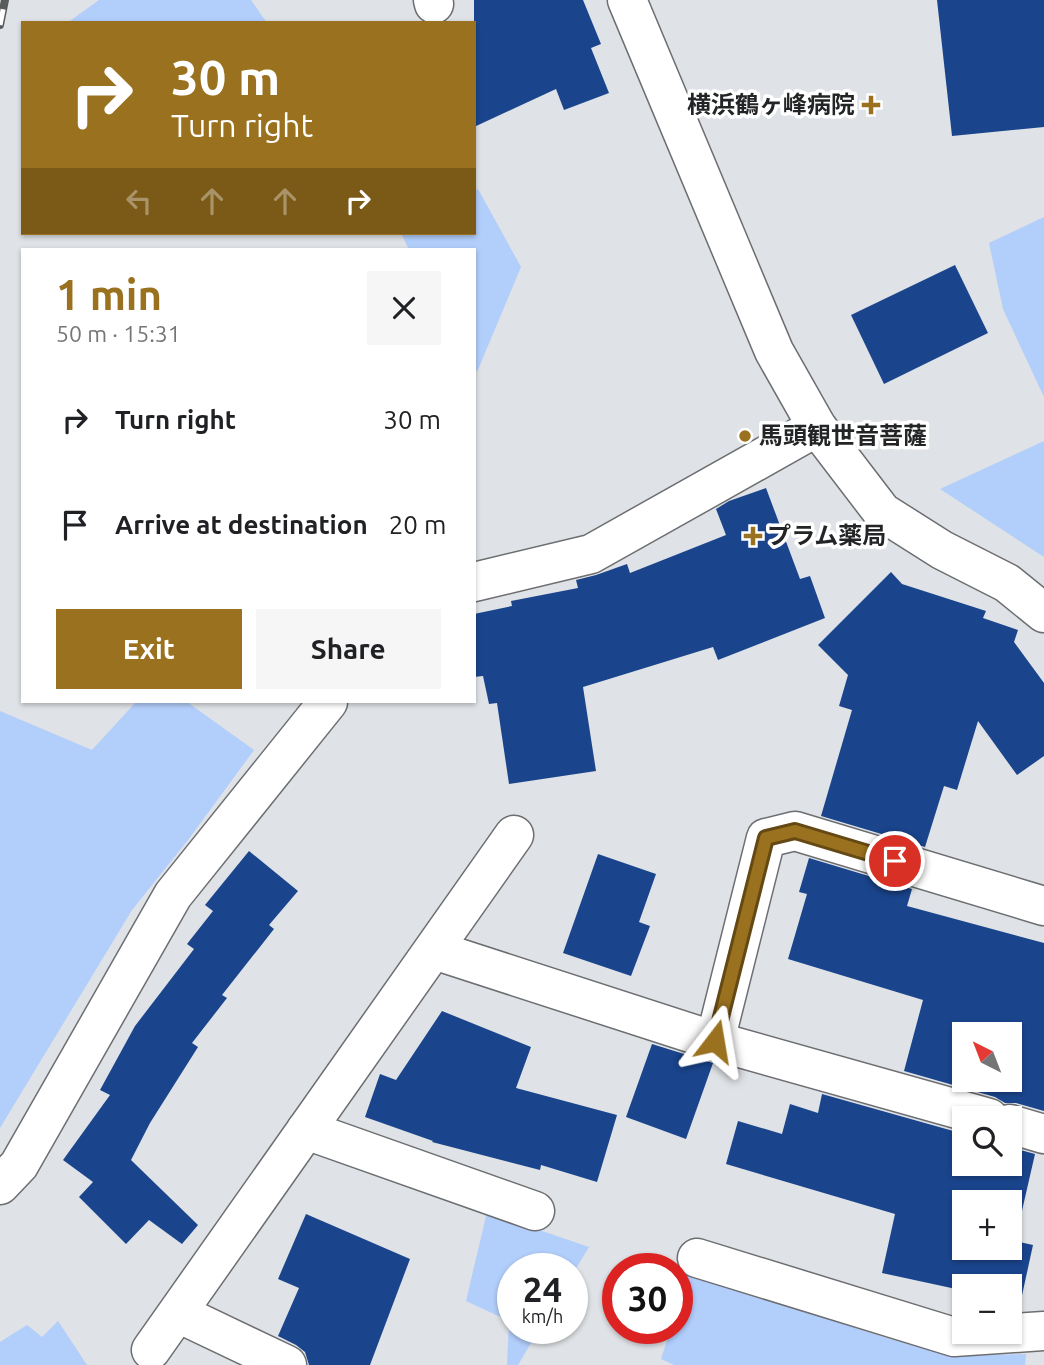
<!DOCTYPE html>
<meta charset="utf-8">
<style>
body{margin:0;font-family:Ubuntu,"Noto Sans JP",sans-serif;background:#f6f6f6;color:#202124;height:100vh;display:flex;flex-direction:column;font-size:26px;white-space:nowrap}
*{box-sizing:border-box;margin:0}
p{font-size:23px;color:#757577}
.icon{flex:none;width:38px;height:38px;fill:none;stroke:currentColor;stroke-width:2;stroke-linecap:round;stroke-linejoin:round}
.map{position:relative;flex:1;overflow:hidden}
.panel{position:absolute;left:21px;top:248px;width:455px;height:455px;display:flex;flex-direction:column;background:#fff;border-radius:0px;box-shadow:0 2px 5px #0004}
.panel>*{flex:none}
.guide{position:absolute;left:21px;top:21px;width:455px;height:214px;border-radius:0px;box-shadow:0 2px 5px #0004;background:#9a711e;color:#fff;overflow:hidden}
.needle{width:46px;rotate:318deg}
.buttons{position:absolute;left:952px;top:1022px;display:grid;gap:14px}
.buttons a{display:grid;place-items:center;width:70px;height:70px;border-radius:0px;background:#fff;box-shadow:0 2px 5px #0004;font-size:35px}
.speed{position:absolute;left:497px;top:1253px;display:flex;gap:14px;font-size:35px;font-weight:700;text-align:center}
.speed>*{display:grid;place-content:center;width:91px;height:91px;border-radius:50%;background:#fff;box-shadow:0 2px 5px #0004;line-height:1}
.speed small{font-size:18px;font-weight:400}
.speed .limit{border:10px solid #d22;background:#fff;color:#111}
.pin{position:absolute;display:grid;place-items:center;width:60px;height:60px;color:#fff;margin:-30px;border:4px solid #fff;border-radius:50%;box-shadow:0 2px 7px #0007}
.me{position:absolute;width:77px;margin:-38px;rotate:14deg;stroke-linejoin:round;filter:drop-shadow(0 0 5px #0008)}
.turn{display:flex;align-items:center;gap:24px;height:147px;padding:0 35px;font-size:32px}
.turn .icon{width:91px;height:91px;stroke-width:2.5}
.turn b{display:block;font-size:49px;line-height:60px}
.lanes{display:flex;align-items:center;height:66px;padding:0 35px;background:#0003;justify-content:center;gap:35px;direction:ltr}
.lanes .off{opacity:.35}
.round{display:grid;place-items:center;flex:none;width:74px;height:74px;border-radius:0px;background:#f6f6f6}
.overview{display:flex;align-items:center;justify-content:space-between;height:119px;padding:0 35px}
h1{font-size:42px;font-weight:600;line-height:52px;color:#9a711e}
.action{display:flex;gap:14px;margin-top:auto;padding:14px 35px}
.action a{flex:1;height:80px;border-radius:0px;background:#9a711e;color:#fff;font-size:28px;font-weight:600;line-height:80px;text-align:center}
.action a+a{background:#f6f6f6;color:#202124}
ul{padding:0;list-style:none}
li{display:flex;align-items:center;gap:21px;height:105px;padding:0 35px}
li div{flex:1}
li b{display:block;font-size:26px}
li em{font-style:normal}
.map>svg:first-child{display:block}
.green{fill:#b2cefb}
.building{fill:#1a458d;fill-rule:evenodd}
.lines{fill:none;stroke-linecap:round;stroke-linejoin:round}
.minor-casing{stroke:#6c6e71;stroke-width:41}
.minor{stroke:#fff;stroke-width:38}
.rail-casing{stroke:#595b5d;stroke-width:8}
.rail{stroke:#fff;stroke-width:5;stroke-dasharray:16;stroke-linecap:butt}
.route-casing{stroke:#644914;stroke-width:18}
.route{stroke:#9a711e;stroke-width:12}
.poi-dot{fill:#9a711e;stroke:#fff;stroke-width:2.5}
.labels{text-anchor:middle;stroke-width:7;stroke-linejoin:round;paint-order:stroke}
.poi-label{font-size:24px;font-weight:bold;fill:#232425;stroke:#fff;text-anchor:start}
</style>
<div class="map">
<svg width="1044" height="1365" viewBox="0 0 1044 1365">
<rect width="100%" height="100%" fill="#dfe2e6"/>
<g class="green">
<polygon points="99,0 251,0 267,23 67,23"/>
<polygon points="478,189 521,267 477,372 474,367 474,250 409,250 401,233 474,233 474,191"/>
<polygon points="1044,217 1044,397 1003,309 989,243"/>
<polygon points="1044,441 1044,557 940,489"/>
<polygon points="136,702 187,702 254,750 188,840 132,910 0,1128 0,711 92,750"/>
<polygon points="487,1212 589,1247 572,1275 572,1269 513,1269 513,1328 540,1328 518,1365 507,1365 509,1321 466,1301"/>
<polygon points="687,1274 890,1339 958,1356 1026,1354 1025,1365 674,1365 661,1359 671,1328 677,1328 677,1307"/>
<polygon points="58,1321 87,1365 0,1365 0,1342 27,1325 42,1337"/>
</g>
<g class="building">
<polygon points="474,0 583,0 601,44 591,48 609,93 564,110 556,89 474,127"/>
<polygon points="937,0 1044,0 1044,127 952,136"/>
<polygon points="955,265 988,333 884,384 851,315"/>
<polygon points="766,488 800,579 810,576 825,618 718,660 713,647 583,687 596,771 509,784 497,703 489,704 483,676 474,677 474,614 512,606 511,601 578,588 576,580 596,575 627,564 630,573 726,535 716,509 729,501"/>
<polygon points="891,572 902,584 986,611 983,618 1018,630 1014,642 1044,683 1044,756 1017,775 978,721 957,790 944,786 925,847 821,816 852,710 839,706 848,675 818,645"/>
<polygon points="249,851 298,891 269,925 274,929 222,995 227,998 192,1043 198,1047 150,1123 131,1160 198,1225 182,1244 149,1220 126,1244 79,1197 93,1182 63,1160 110,1095 100,1090 135,1026 194,949 187,944 213,911 205,905"/>
<polygon points="598,854 656,874 639,922 650,926 631,976 563,953"/>
<path d="M809 858 912 889 907 906 1044 943V1111L1016 1103H1005L995 1097 904 1071 923 1000 788 959 807 894 799 892ZM964 1034H1010V1080H964Z"/>
<polygon points="442,1011 531,1047 516,1088 617,1115 597,1182 541,1165 540,1170 432,1142 433,1141 365,1117 380,1074 396,1080"/>
<polygon points="652,1044 713,1063 686,1139 626,1117"/>
<path d="M822 1094 964 1134V1164H1010V1147L1035 1154 1015 1241 1033 1245 1019 1309 1010 1306V1286H964V1296L955 1294 956 1289 882 1273 895 1214 726 1164 738 1121 782 1134 790 1104 818 1113ZM964 1202H1010V1248H964Z"/>
<polygon points="306,1214 410,1259 370,1365 309,1365 305,1352 296,1345 278,1336 299,1288 278,1279"/>
</g>
<g class="lines">
<g class="minor-casing">
<g id="minor">
<polyline points="433,0 434,4"/>
<polyline points="627,0 774,351 817,427 882,512 942,550 1007,583 1044,613"/>
<polyline points="474,582 591,554 817,427"/>
<polyline points="434,950 715,1041"/>
<polyline points="989,1118 715,1041 766,838 795,831 1044,906"/>
<polyline points="1010,1124 1044,1134"/>
<polyline points="306,1130 535,1211"/>
<polyline points="0,1185 19,1165 173,895 328,702"/>
<polyline points="697,1258 954,1337 1044,1331"/>
<polyline points="178,1313 287,1365"/>
<polyline points="151,1350 514,835"/>
</g>
</g>
<use href="#minor" class="minor"/>
<g class="rail-casing">
<polyline id="rail" points="0,25 5,0"/>
</g>
<use href="#rail" class="rail"/>
</g>
<g class="lines">
<g class="route-casing">
<polyline id="route" points="715,1041 766,838 795,831 895,861"/>
</g>
<use href="#route" class="route"/>
</g>
<g class="poi-dot">
<path d="M867.5 94.5h7v7h7v7h-7v7h-7v-7h-7v-7h7z"/>
<circle cx="745" cy="436" r="7"/>
<path d="M749.5 525.5h7v7h7v7h-7v7h-7v-7h-7v-7h7z"/>
</g>
<g class="labels">
<g class="poi-label">
<text x="855" y="113" text-anchor="end">横浜鶴ヶ峰病院</text>
<text x="759" y="444">馬頭観世音菩薩</text>
<text x="767" y="544">プラム薬局</text>
</g>
</g>
</svg>
<div class="buttons">
<a><svg class="needle" viewBox="-14 -14 28 28"><path d="M0-13l5 13h-10z" fill="#e53935"/><path d="M0 13l5-13h-10z" fill="#757577"/></svg></a>
<a><svg class="icon" aria-label="search" viewBox="0 0 24 24"><circle cx="10" cy="10" r="6"/><path d="M15 15l6 6"/></svg></a>
<a>+</a>
<a>−</a>
</div>
<div class="speed"><div>24<small>km/h</small></div><div class="limit">30</div></div>
<div class="pin" style="left:895px;top:861px;background:#d93025"><svg class="icon" aria-label="arrive" viewBox="0 0 24 24"><path d="M6 21V4h12l-3 4 3 4H6"/></svg></div>
<svg class="me" style="left:715px;top:1041px" viewBox="-20 -20 40 40"><path d="M0-17L14 15 0 8-14 15z" fill="#9a711e" stroke="#fff" stroke-width="4"/></svg>
<div class="guide">
<div class="turn"><svg class="icon" aria-label="right" viewBox="0 0 24 24"><path d="M7 20v-9h11M14 6l5 5-5 5"/></svg><div><b>30 m</b>Turn right</div></div>
<div class="lanes"><svg class="icon off" aria-label="left" viewBox="0 0 24 24"><path d="M17 20v-9H6M10 6l-5 5 5 5"/></svg><svg class="icon off" aria-label="ahead" viewBox="0 0 24 24"><path d="M12 20V5M6 11l6-6 6 6"/></svg><svg class="icon off" aria-label="ahead" viewBox="0 0 24 24"><path d="M12 20V5M6 11l6-6 6 6"/></svg><svg class="icon" aria-label="right" viewBox="0 0 24 24"><path d="M7 20v-9h11M14 6l5 5-5 5"/></svg></div>
</div>
<section class="panel">
<div class="overview"><div><h1>1 min</h1><p>50 m · 15:31</p></div><a class="round"><svg class="icon" aria-label="close" viewBox="0 0 24 24"><path d="M6 6l12 12M18 6L6 18"/></svg></a></div>
<ul>
<li><svg class="icon" aria-label="right" viewBox="0 0 24 24"><path d="M7 20v-9h11M14 6l5 5-5 5"/></svg><div><b>Turn right</b></div><em>30 m</em></li>
<li><svg class="icon" aria-label="arrive" viewBox="0 0 24 24"><path d="M6 21V4h12l-3 4 3 4H6"/></svg><div><b>Arrive at destination</b></div><em>20 m</em></li>
</ul>
<div class="action"><a>Exit</a><a>Share</a></div>
</section>
</div>
